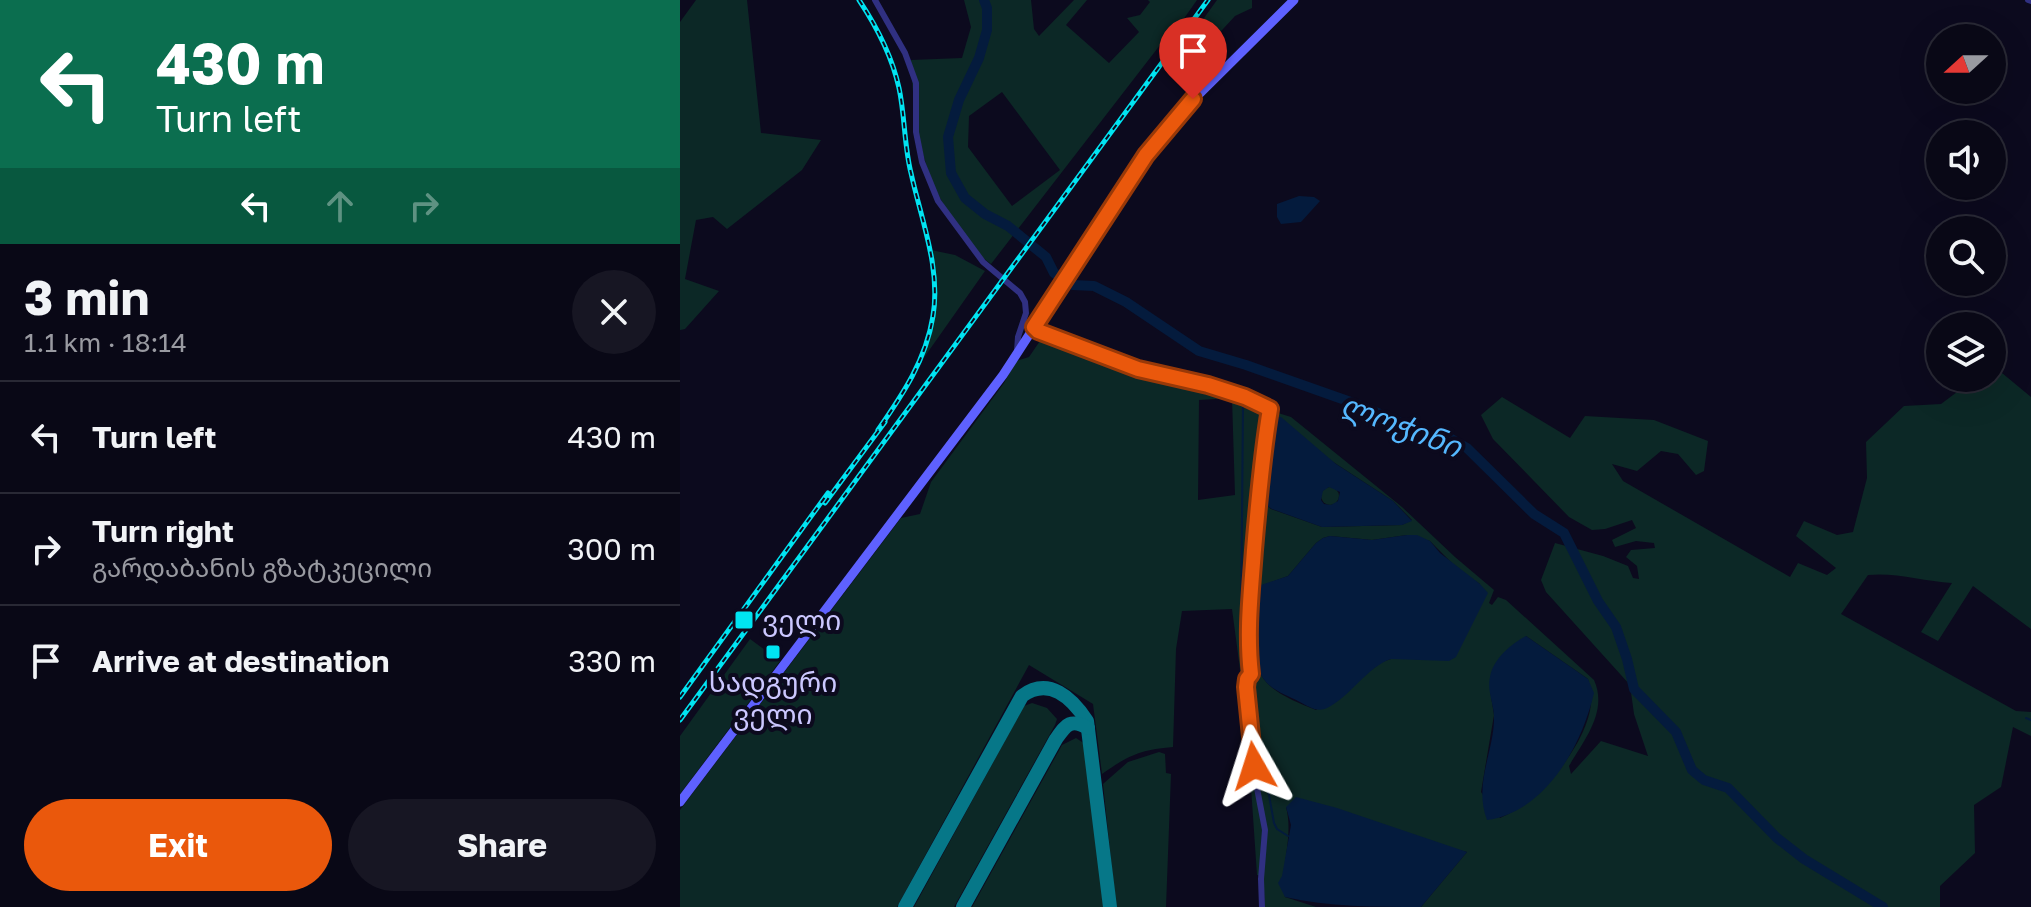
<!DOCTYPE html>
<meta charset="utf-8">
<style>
body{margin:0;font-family:"Golos Text","Noto Sans Georgian",sans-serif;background:#171623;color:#f1f3f6;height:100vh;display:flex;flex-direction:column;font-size:30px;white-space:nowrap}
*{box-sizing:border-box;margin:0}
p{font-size:26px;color:#999aa1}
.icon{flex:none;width:44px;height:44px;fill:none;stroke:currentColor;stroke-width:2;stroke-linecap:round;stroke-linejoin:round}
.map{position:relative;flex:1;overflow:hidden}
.sheet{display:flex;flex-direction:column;background:#090816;width:680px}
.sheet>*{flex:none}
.banner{background:#0b6e4f;color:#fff;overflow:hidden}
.needle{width:52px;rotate:249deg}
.buttons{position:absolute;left:1246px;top:24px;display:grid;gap:16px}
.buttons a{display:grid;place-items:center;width:80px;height:80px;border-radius:50%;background:#090816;box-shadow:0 8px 32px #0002,0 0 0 2px #292935;font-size:40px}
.pin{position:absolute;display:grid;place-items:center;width:68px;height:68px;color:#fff;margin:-82px -34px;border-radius:50% 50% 50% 0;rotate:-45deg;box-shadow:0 0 8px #0007}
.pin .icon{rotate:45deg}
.me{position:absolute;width:88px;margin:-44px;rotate:354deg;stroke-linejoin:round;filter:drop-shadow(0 0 6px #0008)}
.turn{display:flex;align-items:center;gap:28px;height:168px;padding:0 24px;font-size:36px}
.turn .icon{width:104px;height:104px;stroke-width:2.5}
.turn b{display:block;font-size:56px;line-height:68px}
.lanes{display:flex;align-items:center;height:76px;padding:0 24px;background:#0003;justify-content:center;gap:40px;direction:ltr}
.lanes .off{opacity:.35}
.round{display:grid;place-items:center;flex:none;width:84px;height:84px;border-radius:42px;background:#171623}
.head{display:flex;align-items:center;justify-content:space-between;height:136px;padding:0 24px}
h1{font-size:48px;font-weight:700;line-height:60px}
.button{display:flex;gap:16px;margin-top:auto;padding:16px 24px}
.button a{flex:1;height:92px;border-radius:48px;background:#ea580c;color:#fff;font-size:32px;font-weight:700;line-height:92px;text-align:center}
.button a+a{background:#171623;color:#f1f3f6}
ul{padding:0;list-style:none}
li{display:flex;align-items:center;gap:24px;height:112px;padding:0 24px;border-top:2px solid #292935}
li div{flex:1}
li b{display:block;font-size:30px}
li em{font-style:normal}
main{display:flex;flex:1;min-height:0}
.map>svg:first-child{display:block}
.green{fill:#0c2826;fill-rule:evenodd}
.water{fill:#041b3d;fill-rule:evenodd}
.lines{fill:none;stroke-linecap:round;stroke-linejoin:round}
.stream{stroke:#041b3d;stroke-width:2}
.river{stroke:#041b3d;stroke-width:10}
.taxiway{stroke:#067788;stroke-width:14}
.street{stroke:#303082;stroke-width:6}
.secondary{stroke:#5e61ff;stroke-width:9}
.rail-casing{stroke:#00e4f2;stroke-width:5}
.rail{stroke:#0c0a1e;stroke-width:2;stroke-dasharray:6;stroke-linecap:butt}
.route-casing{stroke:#983908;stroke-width:20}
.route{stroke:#ea580c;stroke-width:14}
.poi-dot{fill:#00e4f2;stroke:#0c0a1e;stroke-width:3}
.labels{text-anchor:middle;stroke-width:8;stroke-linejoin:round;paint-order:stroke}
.poi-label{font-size:28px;fill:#cbc7ff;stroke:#0c0a1e;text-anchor:start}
.water-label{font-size:30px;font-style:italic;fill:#55b8ff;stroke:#0c0a1e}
</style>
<main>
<section class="sheet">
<div class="banner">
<div class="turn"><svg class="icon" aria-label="left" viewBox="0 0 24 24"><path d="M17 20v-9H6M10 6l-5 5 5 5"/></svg><div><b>430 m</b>Turn left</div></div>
<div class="lanes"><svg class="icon" aria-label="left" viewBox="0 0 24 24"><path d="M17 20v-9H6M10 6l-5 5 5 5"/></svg><svg class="icon off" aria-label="ahead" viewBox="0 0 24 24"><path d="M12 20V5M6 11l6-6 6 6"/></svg><svg class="icon off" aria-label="right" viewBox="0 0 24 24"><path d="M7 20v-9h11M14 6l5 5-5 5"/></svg></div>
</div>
<div class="head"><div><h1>3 min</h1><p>1.1 km · 18:14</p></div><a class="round"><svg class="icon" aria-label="close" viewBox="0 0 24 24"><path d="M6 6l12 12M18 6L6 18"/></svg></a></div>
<ul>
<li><svg class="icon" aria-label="left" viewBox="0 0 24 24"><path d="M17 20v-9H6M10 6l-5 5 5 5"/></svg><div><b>Turn left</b></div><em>430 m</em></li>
<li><svg class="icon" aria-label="right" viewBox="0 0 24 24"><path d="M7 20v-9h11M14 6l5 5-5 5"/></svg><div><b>Turn right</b><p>გარდაბანის გზატკეცილი</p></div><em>300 m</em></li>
<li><svg class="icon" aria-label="arrive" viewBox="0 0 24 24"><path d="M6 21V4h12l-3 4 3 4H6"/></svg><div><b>Arrive at destination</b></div><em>330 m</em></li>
</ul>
<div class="button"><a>Exit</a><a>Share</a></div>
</section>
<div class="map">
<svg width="1351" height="907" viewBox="0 0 1351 907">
<rect width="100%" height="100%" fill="#0c0a1e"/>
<g class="green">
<polygon points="16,0 67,0 81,133 141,140 122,170 47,229 33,217 16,220 5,279 39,291 5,329 0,330 0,22"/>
<path d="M284 0H351L354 29 359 36 394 0H407L386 25 429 63 459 32 447 18 460 15 470 2 468 0H517L491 37 487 36 311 264 303 258C289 239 271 219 260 198 238 155 233 107 231 60L282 58 291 27ZM322 92 380 170 332 206 288 147 289 116Z"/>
<polygon points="537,0 572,0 572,8 555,16 530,43 504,46"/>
<polygon points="251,250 275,255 305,271 243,359 254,315"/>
<path d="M361 335 455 371 558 397 583 408 591 416 595 412 611 417 722 507 775 557 814 590 809 603 812 605 818 597 826 600 914 680C928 711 905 739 889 766L891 774 921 741 968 756 954 714 950 685 866 592 861 580 875 543 923 556 948 566 953 578 959 579 957 566 946 557 951 550 975 548 974 543 956 541 935 547 932 540 956 528 952 520 925 529 912 530 889 517 813 439 801 415 822 397 890 438 905 416 974 420 1028 441 1024 471 1016 475 998 454 981 451 957 471 932 464 943 481 1110 577 1118 563 1147 575 1156 568 1116 536 1124 521 1157 535 1173 532 1187 478 1186 442 1224 406 1261 404 1281 389 1322 373 1351 397V629L1293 586 1258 641 1241 632 1272 583C1244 581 1214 572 1188 575L1161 614 1336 711 1351 712V736L1333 727 1321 787 1294 805 1295 853 1260 886V907H741L787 852 606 807C614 837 600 866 605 897L636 907H585L583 876 577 875 566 714 552 609 502 611 496 649 493 747C460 750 449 755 422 774L413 704 349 665 217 907H0V810L221 518 240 514 251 482 324 383 336 361 349 357 362 338ZM552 398 555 495 518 500 519 400ZM592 422 713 501 732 520 722 525 642 527 591 509 585 504 583 495ZM727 535 750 541 780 571 800 584 775 657 711 659 702 662 636 710C621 704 598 695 587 683 567 661 569 613 578 587L608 576 636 543 643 538 650 536 692 540ZM846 636 908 679C909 687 912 697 911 704 907 745 858 803 820 818L801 792 814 715 810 690Z"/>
<circle cx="650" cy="496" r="9"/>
<polygon points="70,639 100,661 0,794 0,736"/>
<polygon points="352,703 367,708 377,719 375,725 274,907 234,907 344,706"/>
<polygon points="396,738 405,744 408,756 424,907 292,907 382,745"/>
<polygon points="479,752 485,754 486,773 491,774 486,907 436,907 423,784 448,762"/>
</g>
<g class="water">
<polygon points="619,196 634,197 640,201 621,222 601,224 597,217 597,204"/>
<path d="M597 417H601L656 464 713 501 732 521 722 525 642 527 592 509C586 505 586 506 584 500 580 487 588 425 597 417ZM649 487 660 492 658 501 651 505 644 504 641 500 643 491Z"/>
<path d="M727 535H737L750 541 760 553 800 584 808 593 776 657 769 661 711 659C688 666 670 697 647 708 637 713 628 706 618 701 608 696 594 691 586 682 567 661 569 612 578 586L608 576 636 543 643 538 650 536 692 540Z"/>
<path d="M846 636 908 679 914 693C902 745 866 812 807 820 793 783 815 751 814 715 813 702 807 690 810 677 813 659 831 644 846 636Z"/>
<path d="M616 797 657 808 787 852 741 907C695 907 648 907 605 897L598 883 602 876 611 825 606 807Z"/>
</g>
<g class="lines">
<g class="stream">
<polyline points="567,673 561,632 563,404 585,417"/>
<polyline points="570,680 575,745"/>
<polyline points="1346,718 1351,720"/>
<polyline points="576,759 589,795 594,823 597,829 608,836"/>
</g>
<polyline class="river" points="304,0 307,8 307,30 299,58 279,100 268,137 271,173 285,198 305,214 328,226 366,257 374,273 393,285 414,286 446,302 519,351 566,365 682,406 751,436 768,437 787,448 854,514 884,533 918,601 936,627 947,659 954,689 996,732 1012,770 1024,780 1048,788 1097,838 1124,859 1203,907"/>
<g class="taxiway">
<path d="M225 907 342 696C369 676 392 698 407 721L430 907"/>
<path d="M283 907 376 739C386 725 390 718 408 728"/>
</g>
<g class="street">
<polyline points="195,0 225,53 236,83 236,132 242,162 258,201 303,262 340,293 345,302 346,313 338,337 337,351"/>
<polyline points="1348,0 1351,1"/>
<path d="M354 327 358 331 458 369 528 385 565 397 590 409C582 458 578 507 574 556 570 596 566 634 571 674L567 679 566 687 576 783 585 830 581 879 582 907"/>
</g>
<polyline class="secondary" points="0,802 323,375 466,155 496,117 614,0"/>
<g class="rail-casing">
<g id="rail">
<path d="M179 0C197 27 212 56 219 88 225 116 224 145 231 173 241 219 261 268 253 316 246 360 223 394 198 430"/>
<polyline points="145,503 205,422"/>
<polyline points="0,697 148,493"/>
<polyline points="0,720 528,0"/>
</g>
</g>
<use href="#rail" class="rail"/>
</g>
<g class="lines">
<g class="route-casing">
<path id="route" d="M513 99 466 155 354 327 358 331 458 369 528 385 565 397 590 409C582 456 578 503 574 550 571 592 566 632 571 674L567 679 566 687 574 766"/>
</g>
<use href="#route" class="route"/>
</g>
<g class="poi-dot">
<rect x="54" y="610" width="20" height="20" rx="4"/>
<rect x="85" y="644" width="16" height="16" rx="4"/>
</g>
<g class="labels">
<g class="poi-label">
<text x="82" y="630">ველი</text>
<text x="93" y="692" text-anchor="middle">სადგური<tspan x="93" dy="32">ველი</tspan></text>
</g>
<g class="water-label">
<text transform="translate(721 426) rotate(21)" y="10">ლოჭინი</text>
</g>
</g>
</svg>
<div class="buttons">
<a><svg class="needle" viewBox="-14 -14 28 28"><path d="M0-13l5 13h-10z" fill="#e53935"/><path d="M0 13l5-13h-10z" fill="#999aa1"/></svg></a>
<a><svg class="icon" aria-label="sound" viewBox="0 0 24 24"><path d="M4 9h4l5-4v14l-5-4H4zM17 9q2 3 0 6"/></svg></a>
<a><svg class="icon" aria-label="search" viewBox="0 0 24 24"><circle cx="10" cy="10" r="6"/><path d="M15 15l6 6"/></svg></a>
<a><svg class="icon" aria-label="layers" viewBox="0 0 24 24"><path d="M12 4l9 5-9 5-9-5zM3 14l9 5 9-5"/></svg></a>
</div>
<div class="pin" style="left:513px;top:99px;background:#d93025"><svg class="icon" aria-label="arrive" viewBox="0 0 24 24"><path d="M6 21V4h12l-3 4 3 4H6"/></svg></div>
<svg class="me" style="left:574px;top:766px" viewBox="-20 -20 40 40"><path d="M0-17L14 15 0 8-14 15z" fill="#ea580c" stroke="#fff" stroke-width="4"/></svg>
</div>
</main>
